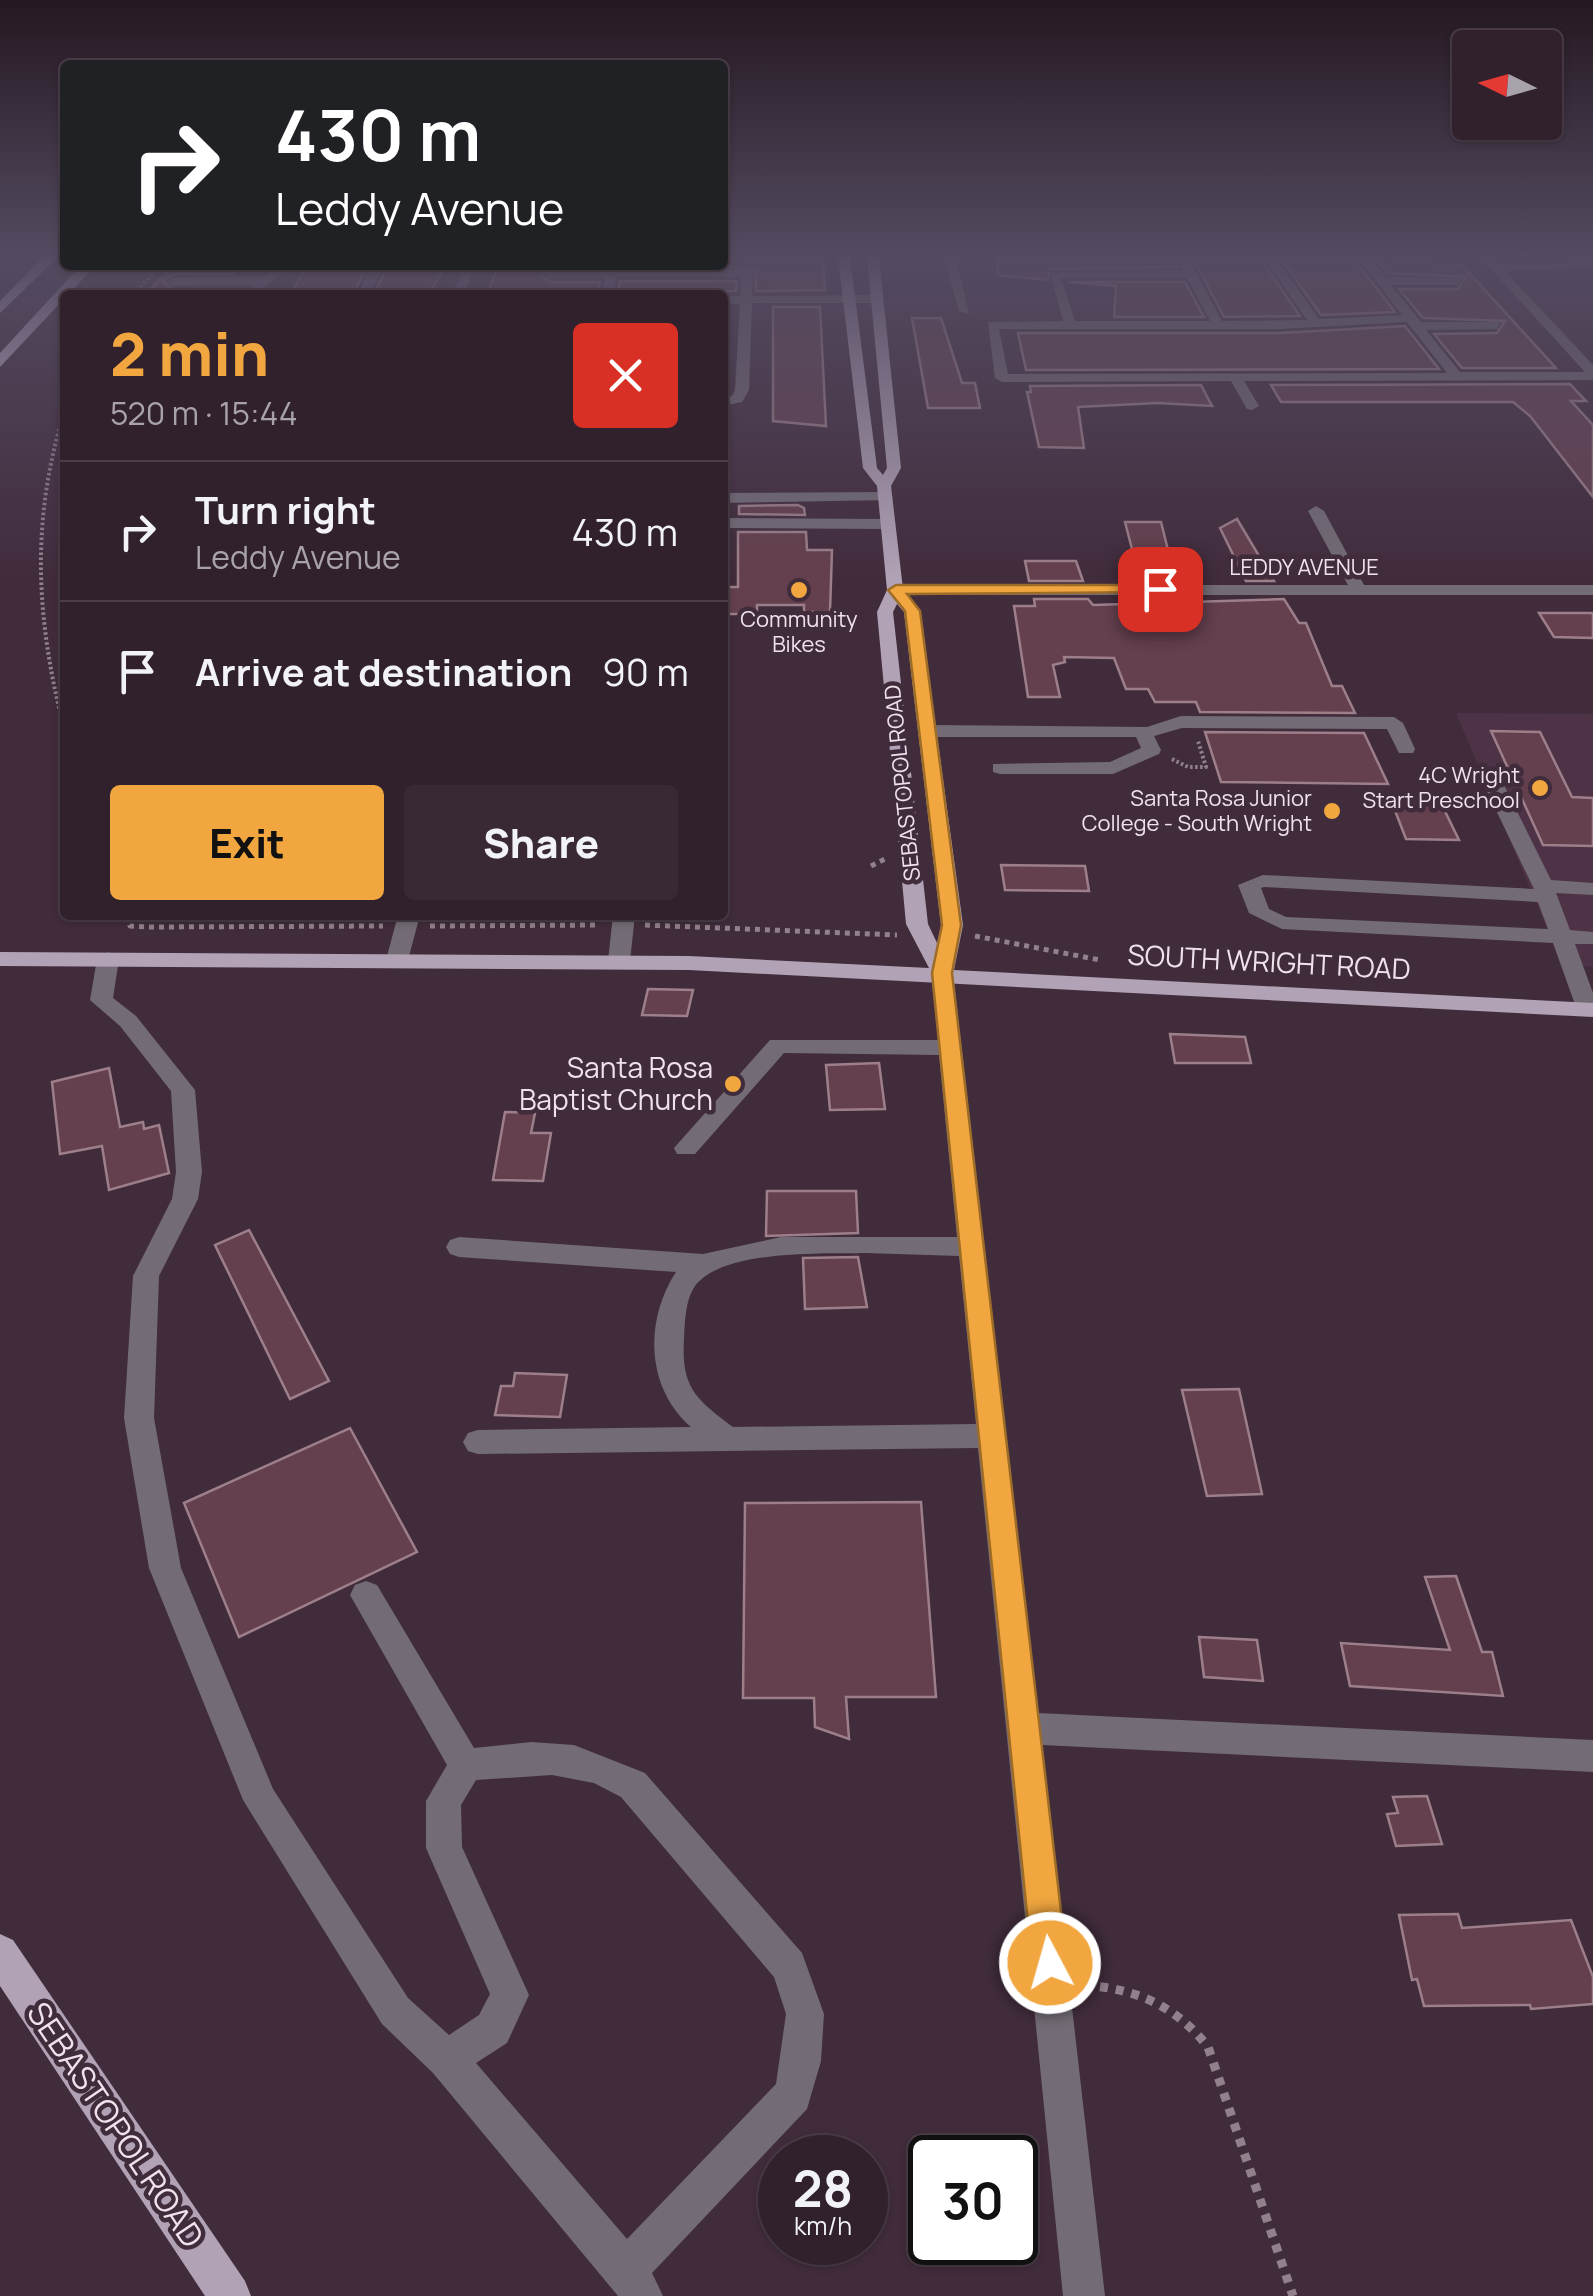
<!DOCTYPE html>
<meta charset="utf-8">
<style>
body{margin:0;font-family:Manrope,sans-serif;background:#392935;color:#f1f3f6;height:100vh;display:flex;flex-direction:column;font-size:38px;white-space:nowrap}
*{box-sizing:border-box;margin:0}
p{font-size:32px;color:#a8a3aa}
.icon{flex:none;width:55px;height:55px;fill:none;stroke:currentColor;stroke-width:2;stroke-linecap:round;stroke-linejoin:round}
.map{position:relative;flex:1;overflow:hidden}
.sheet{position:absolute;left:60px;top:290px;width:668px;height:630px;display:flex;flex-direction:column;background:#31212d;border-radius:10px;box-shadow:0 2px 8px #0004,0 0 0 2px #4c3e49}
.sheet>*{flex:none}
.top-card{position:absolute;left:60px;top:60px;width:668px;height:210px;border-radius:10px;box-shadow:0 2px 8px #0004,0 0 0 2px #4c3e49;background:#202124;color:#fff;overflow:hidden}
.needle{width:65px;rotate:275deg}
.controls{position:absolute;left:1452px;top:30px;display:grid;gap:20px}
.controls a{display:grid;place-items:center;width:110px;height:110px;border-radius:10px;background:#31212d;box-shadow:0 2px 8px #0004,0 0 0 2px #4c3e49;font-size:50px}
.speed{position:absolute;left:758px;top:2135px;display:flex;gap:20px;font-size:50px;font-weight:700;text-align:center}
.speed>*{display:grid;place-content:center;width:130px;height:130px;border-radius:50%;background:#31212d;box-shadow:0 2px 8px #0004,0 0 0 2px #4c3e49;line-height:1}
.speed small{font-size:25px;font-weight:400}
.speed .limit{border:5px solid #111;border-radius:15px;background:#fff;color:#111}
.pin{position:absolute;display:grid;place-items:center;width:85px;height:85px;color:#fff;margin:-42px;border-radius:20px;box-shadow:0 5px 15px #0006}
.me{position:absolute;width:110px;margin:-55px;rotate:354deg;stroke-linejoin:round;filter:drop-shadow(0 0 8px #0008)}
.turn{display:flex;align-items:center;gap:35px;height:210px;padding:0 50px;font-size:45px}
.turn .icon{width:130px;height:130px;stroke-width:2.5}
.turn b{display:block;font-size:70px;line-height:85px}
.round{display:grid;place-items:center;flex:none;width:105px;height:105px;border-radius:10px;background:#392935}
.summary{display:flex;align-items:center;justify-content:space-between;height:170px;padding:0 50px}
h1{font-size:60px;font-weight:800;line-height:75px;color:#f1a63f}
.action{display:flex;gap:20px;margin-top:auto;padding:20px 50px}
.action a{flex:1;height:115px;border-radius:10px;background:#f1a63f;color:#111;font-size:40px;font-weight:800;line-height:115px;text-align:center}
.action a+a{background:#392935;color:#f1f3f6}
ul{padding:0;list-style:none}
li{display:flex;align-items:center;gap:30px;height:140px;padding:0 50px;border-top:2px solid #4c3e49}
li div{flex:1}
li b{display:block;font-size:38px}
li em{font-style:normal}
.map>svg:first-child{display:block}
.built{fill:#4e3347}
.building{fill:#643f4e;stroke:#9d7f8a;stroke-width:2.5}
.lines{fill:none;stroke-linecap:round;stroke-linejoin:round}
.path-far2{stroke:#92808d;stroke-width:4;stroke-dasharray:2.5 2.5;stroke-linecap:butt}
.path-far1{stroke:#92808d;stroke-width:5;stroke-dasharray:5 5;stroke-linecap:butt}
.path{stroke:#92808d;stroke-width:9;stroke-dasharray:8 8;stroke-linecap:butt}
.minor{fill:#736c76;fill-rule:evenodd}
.major{fill:#b1a2b6;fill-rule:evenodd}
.highway{fill:#c9b7d0;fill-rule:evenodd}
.route{fill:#f1a63f;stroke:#9d6c29;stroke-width:2.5}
.poi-dot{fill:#f1a63f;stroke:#412c3c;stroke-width:4}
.labels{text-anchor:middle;stroke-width:9;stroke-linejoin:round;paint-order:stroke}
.far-street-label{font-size:22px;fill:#f0e2ec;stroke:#412c3c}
.far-poi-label{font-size:22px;fill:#f0e2ec;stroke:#412c3c;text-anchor:end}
.street-label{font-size:28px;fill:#f0e2ec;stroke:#412c3c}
.poi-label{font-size:28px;fill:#f0e2ec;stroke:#412c3c;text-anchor:end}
.near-street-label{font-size:32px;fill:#f0e2ec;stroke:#412c3c}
</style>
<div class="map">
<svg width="1593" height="2296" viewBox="0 0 1593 2296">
<rect width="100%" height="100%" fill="#412c3c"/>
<polygon class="built" points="1456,713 1593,714 1593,967 1562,964"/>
<g class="building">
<polygon points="722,257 823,257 825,290 756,291 755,270 722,265"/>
<polygon points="998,257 1175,258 1178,267 1050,269 1048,280 997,275"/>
<polygon points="1414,257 1420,263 1462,265 1556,368 1462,368 1434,334 1497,333 1505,321 1423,318 1399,289 1458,289 1466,277 1387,273 1375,259"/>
<polygon points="1193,258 1260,258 1300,316 1224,317"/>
<polygon points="1281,259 1354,259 1395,312 1321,315"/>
<polygon points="307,265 368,265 354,292 292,292"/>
<polygon points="388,265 446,265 430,292 375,292"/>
<polygon points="499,265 542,265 541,275 550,282 600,282 598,292 488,292"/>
<polygon points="173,266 236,268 233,274 173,274 163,281 173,290 226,289 220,295 145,295"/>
<polygon points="620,281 737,281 736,291 618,292"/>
<polygon points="1068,282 1185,282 1204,317 1114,317 1116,286"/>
<polygon points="773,307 820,307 826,426 773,421"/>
<polygon points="912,318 941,318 962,383 975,383 980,408 928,408"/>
<polygon points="1405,326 1439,369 1026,370 1018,333 1280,333"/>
<polygon points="1570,384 1586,401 1571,401 1593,425 1593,497 1530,416 1513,402 1281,402 1271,385"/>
<polygon points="1201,385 1212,406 1157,403 1078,407 1084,448 1039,447 1027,392 1031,392 1030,386"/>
<polygon points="798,505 804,508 805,515 739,514 739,506"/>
<polygon points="1237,519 1274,581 1246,581 1220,528"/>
<polygon points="1125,522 1161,522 1168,550 1132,549"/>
<polygon points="738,532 806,532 807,550 832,550 830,612 804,612 804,605 757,605 757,614 722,614 722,587 738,587"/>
<polygon points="1025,561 1076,561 1083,581 1029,581"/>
<polygon points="1034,599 1088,599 1093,605 1284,599 1299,623 1306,623 1332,686 1342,686 1355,713 1200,712 1196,702 1155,702 1148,689 1126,689 1114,658 1064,657 1065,662 1053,665 1060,697 1028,697 1014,606 1035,606"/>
<polygon points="1539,613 1593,613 1593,638 1554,637"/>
<polygon points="1491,731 1540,732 1572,797 1593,798 1593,846 1543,845"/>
<polygon points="1205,732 1364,733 1388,784 1221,782"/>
<polygon points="1389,795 1437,795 1459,840 1406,839"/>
<polygon points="1001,865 1085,866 1089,891 1005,890"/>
<polygon points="648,989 693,990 687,1016 642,1015"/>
<polygon points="1170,1034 1245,1037 1251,1063 1175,1063"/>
<polygon points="879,1063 885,1109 830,1110 826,1065"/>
<polygon points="109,1068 120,1127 143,1122 144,1129 159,1125 169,1173 109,1190 102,1146 60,1154 52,1082"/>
<polygon points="505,1112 535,1113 531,1133 551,1133 543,1181 493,1180"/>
<polygon points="767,1191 856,1191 858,1233 766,1236"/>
<polygon points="249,1230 329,1381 290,1399 215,1245"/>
<polygon points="858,1257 867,1307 805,1309 803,1258"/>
<polygon points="515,1373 567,1375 560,1417 495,1415 501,1386 513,1386"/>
<polygon points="1239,1389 1262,1494 1207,1496 1182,1390"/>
<polygon points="350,1428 417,1552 239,1637 184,1503"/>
<polygon points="921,1502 936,1697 846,1697 849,1739 815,1727 814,1698 743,1698 745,1503"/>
<polygon points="1456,1576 1482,1652 1492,1652 1503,1696 1350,1686 1341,1643 1450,1650 1425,1577"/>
<polygon points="1199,1637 1257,1640 1263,1681 1204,1677"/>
<polygon points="1427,1796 1442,1844 1396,1846 1387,1814 1398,1813 1393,1797"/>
<polygon points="1458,1914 1462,1928 1571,1920 1593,1977 1593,2004 1531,2009 1530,2005 1424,2006 1417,1979 1412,1980 1399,1915"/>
</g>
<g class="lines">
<g class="path-far2">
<polyline points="134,295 152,274"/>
<path d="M65 410C30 520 36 621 65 732"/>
<polyline points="1172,759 1188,767 1206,767 1198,741"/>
</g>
<g class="path-far1">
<polyline points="871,866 887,858"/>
<polyline points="130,915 130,926 149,927 383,926"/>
<polyline points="645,925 897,935"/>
<polyline points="430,926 598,925"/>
<polyline points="975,936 1100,960"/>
<polyline points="1237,966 1274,967"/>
</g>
<path class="path" d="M1084 1985C1136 1989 1175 2005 1208 2047L1293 2296"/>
<g class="minor">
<polygon points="944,257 956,257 969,314 959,311"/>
<path d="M1179 257 1189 259 1222 321 1307 320 1263 257H1275L1319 319 1402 315 1357 257H1369L1385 277 1462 278 1458 285H1391L1421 322H1501L1497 329 1426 330 1460 372H1585L1480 257H1492L1499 264 1593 261V267L1505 271 1593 365V380L1244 381 1259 406 1252 410 1247 409 1231 381 1002 382 995 378 988 322 1063 321 1050 273 1183 271ZM1061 278H1187L1210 321H1075ZM1407 322 1447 373 1008 374 999 329H1280Z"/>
<polygon points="278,265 291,265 255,295 247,292 254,285 173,286 167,282 173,278 263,277"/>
<polygon points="372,265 384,265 369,295 357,295"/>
<polygon points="464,265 476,265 464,295 452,295"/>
<polygon points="546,265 558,265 557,270 747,269 753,273 752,296 877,295 883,299 877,303 752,303 749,390 742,402 722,406 722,398 732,396 735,390 740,304 722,304 722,296 740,296 741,277 617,277 613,295 601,295 605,278 550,278 544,274"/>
<polygon points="885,492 893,497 890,500 722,503 722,493"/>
<polygon points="1316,506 1324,511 1364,585 1593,585 1593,595 895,595 887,590 895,585 1348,585 1308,511"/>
<polygon points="722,518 888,519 896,524 888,529 722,528"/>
<polygon points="1181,716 1394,717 1403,723 1415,749 1413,753 1399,753 1387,729 1182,728 1154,736 1161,750 1159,754 1113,774 1000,774 993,772 993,764 1110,762 1141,748 1136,737 927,737 918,731 927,725 1147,727"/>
<path d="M1491 773 1501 779 1551 880 1593 883V895L1556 893 1570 930 1593 932V944H1575L1593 993V1016L1580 1015 1577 1010 1553 943 1282 929 1249 913 1238 885 1263 875 1534 889 1481 779ZM1264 887 1538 902 1548 929 1286 917 1269 909 1261 888Z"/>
<polygon points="398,915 420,915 408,960 397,967 386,960"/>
<polygon points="613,915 635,915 630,961 619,968 608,961"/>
<path d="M108 952 119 959 113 998 136 1016 195 1090 202 1172 198 1199 159 1276 154 1418 181 1568 273 1789 408 1998 449 2035 479 2015 490 1994 426 1848V1801L447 1765 350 1595 355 1585 366 1581 377 1585 474 1748 531 1742 574 1745 645 1773 802 1953 824 2014 821 2061 807 2109 652 2273 663 2296H618L433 2073 382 2024 243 1800 149 1568 124 1418 133 1276 172 1199 176 1172 171 1091 120 1026 90 1000 97 959ZM552 1775 594 1783 621 1797 774 1977 786 2014 776 2084 627 2239 476 2063 507 2043 529 1995 462 1847 461 1805 476 1780Z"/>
<path d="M942 966 953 973 1038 1713 1593 1740V1772L1042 1745 1105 2296H1063L978 1448 478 1454 468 1451 463 1442 468 1433 478 1430 691 1427C646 1388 644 1321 676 1272L459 1257 450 1254 446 1247 450 1240 459 1237 703 1254 781 1237H957L939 1055 784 1053 695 1154H677L674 1148 770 1040H938L931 973ZM866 1253 959 1256 976 1424 733 1427C696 1399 681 1388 684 1339 685 1323 685 1300 695 1286 723 1249 823 1254 866 1253Z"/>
</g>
<g class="major">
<path d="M838 257H850L877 468 883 475 887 468 867 257H879L901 468 891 486 903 589 920 611 963 925 954 970 1593 1003V1017L689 970 0 966V952L689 956 929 968 906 924 877 612 887 590 877 486 863 468ZM897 604 904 612 941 925 937 943 928 924 893 612Z"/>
<polygon points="0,1934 13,1940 245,2281 251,2296 205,2296 0,1986"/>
</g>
<g class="highway">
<polygon points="43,257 58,257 0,313 0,301"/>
<polygon points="81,265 96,265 0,367 0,353"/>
</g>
</g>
<linearGradient id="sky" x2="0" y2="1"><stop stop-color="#241821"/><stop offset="0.44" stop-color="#544b61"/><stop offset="1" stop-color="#544b61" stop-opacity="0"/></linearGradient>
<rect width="1593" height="579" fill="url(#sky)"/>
<polygon class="route" points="1160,585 1168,589 1165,592 907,594 920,611 961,925 952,973 1067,1963 1062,1975 1050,1980 1037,1975 1032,1963 932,973 942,925 905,611 888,590 896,585"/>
<g class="poi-dot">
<circle cx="799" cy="590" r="10"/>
<circle cx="1540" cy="788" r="10"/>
<circle cx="1332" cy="811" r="10"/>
<circle cx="733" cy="1084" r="10"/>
</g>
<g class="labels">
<g class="far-street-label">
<text x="1304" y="575">LEDDY AVENUE</text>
<text transform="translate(902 783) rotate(-96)" y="8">SEBASTOPOL ROAD</text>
</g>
<g class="far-poi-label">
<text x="799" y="627" text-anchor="middle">Community<tspan x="799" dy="25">Bikes</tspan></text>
<text x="1520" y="783">4C Wright<tspan x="1520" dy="25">Start Preschool</tspan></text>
<text x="1312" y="806">Santa Rosa Junior<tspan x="1312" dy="25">College - South Wright</tspan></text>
</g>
<g class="street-label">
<text transform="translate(1269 962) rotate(3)" y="10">SOUTH WRIGHT ROAD</text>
</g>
<g class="poi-label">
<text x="713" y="1078">Santa Rosa<tspan x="713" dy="32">Baptist Church</tspan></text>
</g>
<g class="near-street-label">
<text transform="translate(115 2125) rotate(56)" y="11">SEBASTOPOL ROAD</text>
</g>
</g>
</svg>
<div class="controls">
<a><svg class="needle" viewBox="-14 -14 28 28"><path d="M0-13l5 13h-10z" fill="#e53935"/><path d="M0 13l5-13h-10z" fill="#a8a3aa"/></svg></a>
</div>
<div class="speed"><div>28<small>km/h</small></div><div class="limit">30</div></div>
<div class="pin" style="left:1160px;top:589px;background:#d93025"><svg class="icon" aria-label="arrive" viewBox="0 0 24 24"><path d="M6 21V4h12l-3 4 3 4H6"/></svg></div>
<svg class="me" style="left:1050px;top:1963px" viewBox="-20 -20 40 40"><circle r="17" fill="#f1a63f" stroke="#fff" stroke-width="3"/><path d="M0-11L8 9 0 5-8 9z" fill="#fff"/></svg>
<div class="top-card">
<div class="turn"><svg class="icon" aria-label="right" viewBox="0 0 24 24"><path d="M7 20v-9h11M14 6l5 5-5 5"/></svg><div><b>430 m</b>Leddy Avenue</div></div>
</div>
<section class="sheet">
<div class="summary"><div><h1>2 min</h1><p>520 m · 15:44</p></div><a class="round" style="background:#d93025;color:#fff"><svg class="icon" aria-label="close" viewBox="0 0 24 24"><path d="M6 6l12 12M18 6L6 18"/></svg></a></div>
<ul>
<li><svg class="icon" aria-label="right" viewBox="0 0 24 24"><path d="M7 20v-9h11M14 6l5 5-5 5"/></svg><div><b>Turn right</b><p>Leddy Avenue</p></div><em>430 m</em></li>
<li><svg class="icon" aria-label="arrive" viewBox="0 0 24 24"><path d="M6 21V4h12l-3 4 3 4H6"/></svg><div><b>Arrive at destination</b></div><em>90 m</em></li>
</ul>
<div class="action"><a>Exit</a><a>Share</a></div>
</section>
</div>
